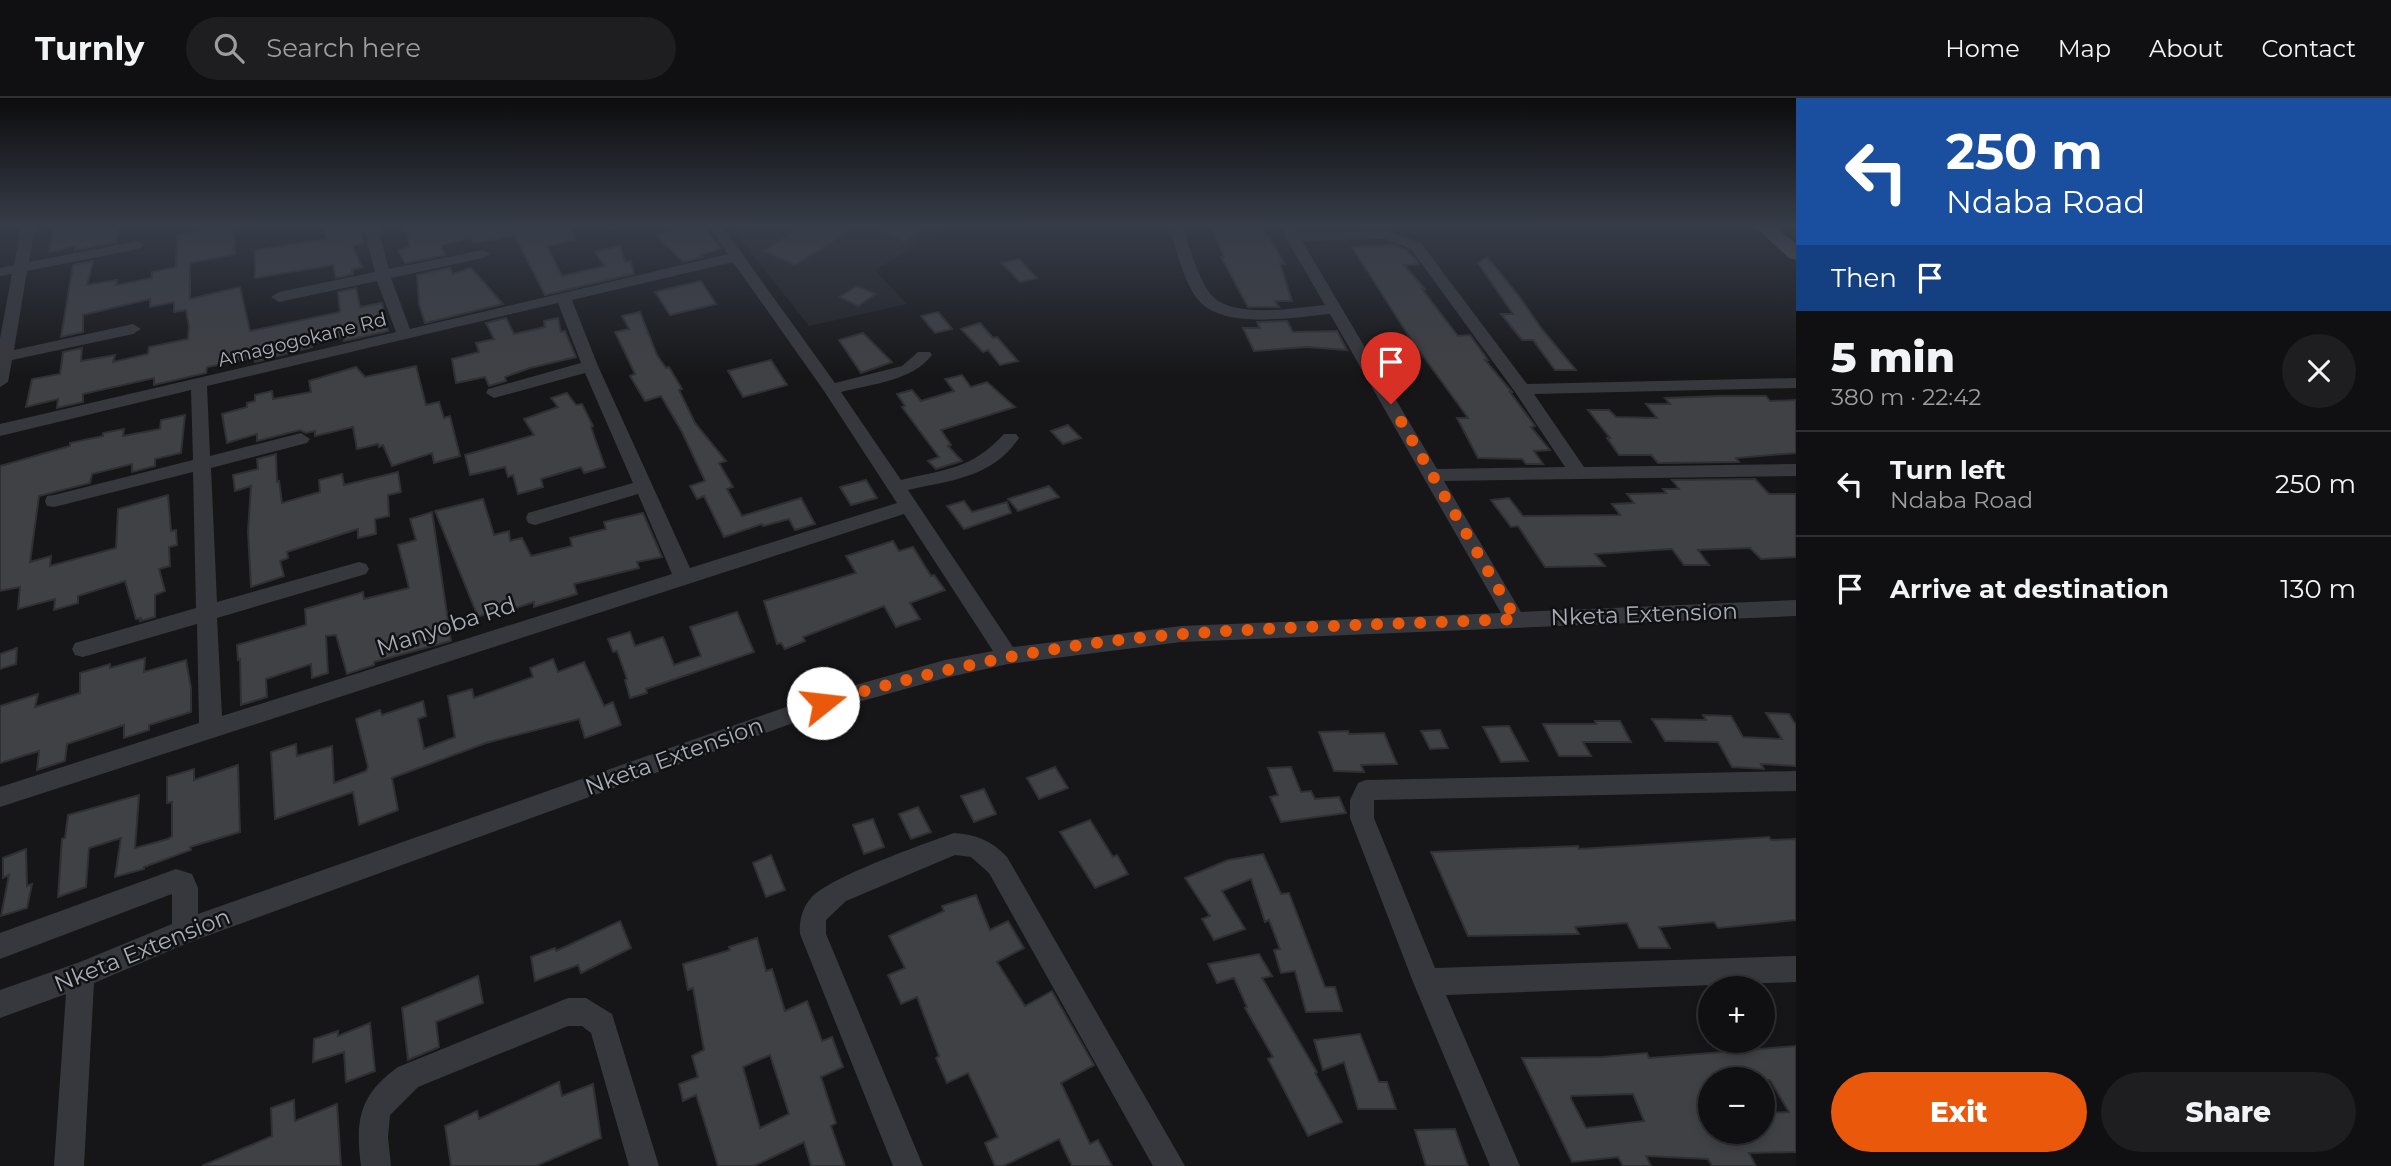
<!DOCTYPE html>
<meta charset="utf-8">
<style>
body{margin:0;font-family:Montserrat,sans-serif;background:#1e1e20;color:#f1f3f6;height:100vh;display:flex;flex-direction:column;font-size:26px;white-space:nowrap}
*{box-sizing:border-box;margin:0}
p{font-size:23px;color:#9c9d9f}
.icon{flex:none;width:38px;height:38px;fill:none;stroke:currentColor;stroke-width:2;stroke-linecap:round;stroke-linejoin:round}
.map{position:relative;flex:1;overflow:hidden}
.sheet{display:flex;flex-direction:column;background:#101012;width:595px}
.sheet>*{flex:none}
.guide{background:#1a4fa0;color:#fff;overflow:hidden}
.controls{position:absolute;left:1698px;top:878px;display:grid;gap:14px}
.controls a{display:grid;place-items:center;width:77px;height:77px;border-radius:50%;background:#101012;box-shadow:0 4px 10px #0003,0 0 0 2px #303032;font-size:35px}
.pin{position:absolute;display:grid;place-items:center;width:60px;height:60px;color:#fff;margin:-72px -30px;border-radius:50% 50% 50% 0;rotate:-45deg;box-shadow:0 0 7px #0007}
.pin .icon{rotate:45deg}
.me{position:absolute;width:77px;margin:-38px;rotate:74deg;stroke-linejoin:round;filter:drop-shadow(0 0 5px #0008)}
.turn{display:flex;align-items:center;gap:24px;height:147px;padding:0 35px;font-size:32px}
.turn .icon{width:91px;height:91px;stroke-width:2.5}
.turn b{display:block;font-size:49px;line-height:60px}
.then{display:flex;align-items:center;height:66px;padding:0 35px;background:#0003;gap:14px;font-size:26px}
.round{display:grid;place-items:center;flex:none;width:74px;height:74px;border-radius:37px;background:#1e1e20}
.head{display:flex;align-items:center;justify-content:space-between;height:119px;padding:0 35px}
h1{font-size:42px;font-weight:800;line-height:52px}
.button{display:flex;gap:14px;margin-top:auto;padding:14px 35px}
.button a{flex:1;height:80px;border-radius:42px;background:#ea580c;color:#fff;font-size:28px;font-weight:800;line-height:80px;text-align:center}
.button a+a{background:#1e1e20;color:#f1f3f6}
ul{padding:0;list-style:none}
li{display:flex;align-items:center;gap:21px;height:105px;padding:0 35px;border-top:2px solid #303032}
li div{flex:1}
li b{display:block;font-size:26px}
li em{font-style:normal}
header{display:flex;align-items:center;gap:42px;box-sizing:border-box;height:98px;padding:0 35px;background:#101012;border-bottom:2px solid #303032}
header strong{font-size:33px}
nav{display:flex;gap:38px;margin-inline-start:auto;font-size:24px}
.search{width:490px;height:63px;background:#1e1e20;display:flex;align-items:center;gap:18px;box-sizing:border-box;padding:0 24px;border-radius:38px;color:#9c9d9f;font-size:26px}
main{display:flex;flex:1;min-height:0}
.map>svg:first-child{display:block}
.built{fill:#222225}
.building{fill:#404145;stroke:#303034;stroke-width:2;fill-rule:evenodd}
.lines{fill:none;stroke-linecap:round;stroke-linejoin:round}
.minor{fill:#37383d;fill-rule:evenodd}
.major{fill:#53555c;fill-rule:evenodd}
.route{stroke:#ea580c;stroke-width:12;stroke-dasharray:0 21.6}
.labels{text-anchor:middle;stroke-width:5;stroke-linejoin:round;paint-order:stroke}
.far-street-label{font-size:19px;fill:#a8adb8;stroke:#111113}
.street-label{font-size:23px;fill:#a8adb8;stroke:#111113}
</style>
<header>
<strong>Turnly</strong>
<div class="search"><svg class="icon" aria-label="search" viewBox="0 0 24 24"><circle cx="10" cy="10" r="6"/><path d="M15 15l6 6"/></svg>Search here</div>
<nav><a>Home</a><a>Map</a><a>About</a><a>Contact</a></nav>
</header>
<main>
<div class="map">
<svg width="1796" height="1068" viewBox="0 0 1796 1068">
<rect width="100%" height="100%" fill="#161618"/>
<polygon class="built" points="730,128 951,128 875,172 907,206 809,228"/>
<g class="building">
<polygon points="53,128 119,128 117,144 75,152 76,148 49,154"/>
<polygon points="233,128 235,156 190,165 190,201 240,189 250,233 340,214 338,194 356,190 360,209 382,205 388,233 344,243 344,239 311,246 312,249 255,264 254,260 207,269 206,275 154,287 154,280 83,296 83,304 57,310 58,301 26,309 32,281 60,276 63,254 82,250 81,263 115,257 113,264 148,256 149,249 188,241 189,228 186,212 174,214 174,204 150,209 150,201 83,217 83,234 61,239 73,167 93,163 87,187 117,182 116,187 152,180 152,174 176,169 177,137"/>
<polygon points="323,128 360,128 364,145 352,147 362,169 352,172 353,176 336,180 333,167 255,180 255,152 326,141"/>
<polygon points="406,128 522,128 523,133 548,128 569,128 576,141 547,148 562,178 605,168 595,154 620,148 625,164 631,163 634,176 545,197 515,138 473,145 472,140 441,147 445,157 405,165 398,152 410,149"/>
<polygon points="688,128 703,128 721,150 701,157 703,159 683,164 656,137"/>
<polygon points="804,128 858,128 795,167 763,153"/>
<polygon points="866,128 928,128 905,144"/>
<polygon points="1211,128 1262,128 1285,166 1280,165 1292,203 1275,203 1279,209 1248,209 1221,159 1224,159"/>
<polygon points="1394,147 1406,152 1417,163 1419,166 1404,167 1425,191 1422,191 1458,238 1470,237 1488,262 1485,262 1512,294 1510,294 1535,328 1531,329 1550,352 1534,353 1543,366 1526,366 1522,361 1478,360 1457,320 1468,320 1410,240 1352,149"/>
<polygon points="1487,159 1519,198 1541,230 1576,272 1555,272 1533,242 1522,242 1501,216 1513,216 1478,165"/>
<polygon points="1019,161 1037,180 1020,184 1002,165"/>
<polygon points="450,170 453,176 471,170 503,206 425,225 419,206 417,177"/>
<polygon points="701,183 716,206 670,217 655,194"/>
<polygon points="857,188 876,196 858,208 839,199"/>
<polygon points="640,214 657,257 666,270 669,269 682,291 679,292 695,325 726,363 719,365 733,389 727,391 742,418 801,400 815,426 795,432 789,421 763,428 762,426 724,439 704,398 697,401 690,388 705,383 682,334 661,298 645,303 630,278 635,276 615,234 629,231 622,218"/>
<polygon points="938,214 952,231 935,235 921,218"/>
<polygon points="506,220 514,236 545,229 544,223 558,220 561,234 565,233 576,259 530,270 505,279 506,283 489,288 485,279 456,285 452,261 479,254 476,245 494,241 486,225"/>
<polygon points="1287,223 1293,234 1337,233 1347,252 1307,249 1254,253 1243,230 1260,230 1257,224"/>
<polygon points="980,225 993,240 997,239 1018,263 1000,267 988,252 983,254 961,231"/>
<polygon points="863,235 892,264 861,275 839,242"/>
<polygon points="771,262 787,287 743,299 728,273"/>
<polygon points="416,268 426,307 439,304 444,320 450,318 460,358 434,365 432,355 392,368 383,347 379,349 378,346 357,351 353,329 315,338 315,333 306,335 300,332 257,343 257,336 227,345 222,316 247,309 247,305 255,303 255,297 272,293 273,301 311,294 309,283 356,269 365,279"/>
<polygon points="962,277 971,289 987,284 1015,309 941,332 951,347 948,348 962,363 936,371 928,363 939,359 902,309 905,308 897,296 912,292 921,303 954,293 945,281"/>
<polygon points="567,295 576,307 582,306 593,328 591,329 605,369 584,375 581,369 541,381 543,389 518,396 513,377 508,379 505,369 470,377 465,357 534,337 524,321 558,309 551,300"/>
<polygon points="1720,298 1766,298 1770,303 1796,302 1796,355 1736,360 1739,364 1658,365 1651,357 1619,357 1607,340 1610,340 1588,312 1609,312 1616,319 1657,320 1646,306 1670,306 1665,300"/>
<polygon points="185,317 181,355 155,361 155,368 132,374 132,366 92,376 90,385 39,398 30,464 51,458 50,468 116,450 118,411 168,397 171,433 176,432 177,447 169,449 170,468 159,471 165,493 155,497 155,519 140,523 141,520 136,521 125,483 78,498 78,505 54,512 55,501 18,511 20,489 0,493 0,368 70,348 70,345 103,338 103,335 124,331 123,338 160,331 161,322"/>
<polygon points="1068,327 1081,340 1063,346 1051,333"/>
<polygon points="276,356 277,384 279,383 282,405 320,394 319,382 342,376 344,387 398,374 401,394 388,397 389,418 375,421 376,436 358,440 358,431 287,454 288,460 280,463 284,478 251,489 248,434 251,388 235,393 233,377 258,371 257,361"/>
<polygon points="1755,381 1769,396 1796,396 1796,459 1761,461 1750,450 1698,452 1709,467 1684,467 1672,451 1595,456 1605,468 1545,469 1518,428 1511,429 1491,402 1509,400 1523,418 1620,417 1612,406 1634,405 1627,396 1666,395 1663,391 1679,391 1672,382"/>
<polygon points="866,382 877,400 851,407 840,389"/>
<polygon points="1049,388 1059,399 1018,413 1008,401"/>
<polygon points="483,401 494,437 509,433 510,443 522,440 531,458 572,448 570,440 606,431 604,424 643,415 662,459 637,464 639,470 574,486 577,496 534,509 534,504 513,511 511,506 478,519 435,413"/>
<polygon points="964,403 972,414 1007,404 1011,415 964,431 947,408"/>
<polygon points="432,414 451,543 374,564 374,567 347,576 336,537 326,538 328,575 312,580 311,566 266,581 267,599 241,607 240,561 238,562 237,547 306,527 305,511 363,494 364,501 409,490 398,447 416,442 410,421"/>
<polygon points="893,443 899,453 913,449 931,478 934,477 945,492 910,505 920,521 896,529 884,508 803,539 805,543 785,551 781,545 777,546 764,503 856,475 846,458"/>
<polygon points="737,514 754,554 646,591 647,595 630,600 625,582 627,581 617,553 613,554 608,541 630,534 635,548 663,539 674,567 701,558 690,529"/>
<polygon points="17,550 16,566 0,571 0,556"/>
<polygon points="145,560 144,574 186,562 191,590 191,614 149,627 149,632 124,640 124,627 67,646 65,663 37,672 39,653 0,665 0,608 38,596 35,609 80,595 80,575 110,566 110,570"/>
<polygon points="553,561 558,574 584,564 604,608 613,604 621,627 585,640 579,621 486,645 392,680 398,712 359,727 353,694 275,721 271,654 296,646 297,658 332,648 334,685 366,673 368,669 356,621 380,612 382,617 423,603 426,618 418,621 424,651 455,639 448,598 472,591 474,600 533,579 530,570"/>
<polygon points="1766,615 1789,616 1796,627 1796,668 1761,666 1764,671 1732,669 1718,644 1665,643 1652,621 1706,622 1703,617 1731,618 1743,639 1782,641"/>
<polygon points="1595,623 1620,623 1631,644 1583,644 1591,658 1559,658 1543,626 1596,626"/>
<polygon points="1509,628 1528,663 1501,664 1483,629"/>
<polygon points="1440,632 1448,650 1430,651 1421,633"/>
<polygon points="1348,633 1349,636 1384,635 1397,666 1361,667 1364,674 1334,673 1319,634"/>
<polygon points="238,667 240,734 190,749 191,752 144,769 144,771 115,779 121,740 89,750 86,789 58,799 62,741 65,740 68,717 139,697 135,750 168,741 172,738 172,704 167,705 167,679 194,671 194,682"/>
<polygon points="1055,669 1068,690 1039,701 1027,680"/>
<polygon points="1291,669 1301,694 1311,693 1315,701 1339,699 1346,715 1281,724 1270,699 1278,697 1268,670"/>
<polygon points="984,691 996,716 974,724 961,698"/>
<polygon points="918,709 931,734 911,741 899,716"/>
<polygon points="873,721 884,749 864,756 853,727"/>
<polygon points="1090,722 1113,759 1117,757 1128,776 1095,790 1060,734"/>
<polygon points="1769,739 1771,742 1796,741 1796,822 1718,830 1714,824 1659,829 1670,850 1639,850 1627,825 1575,829 1579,836 1468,838 1431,754 1578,748 1579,751"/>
<polygon points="26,751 27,788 32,786 27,810 1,818 9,777 3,780 3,760"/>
<polygon points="1263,756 1281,796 1289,795 1325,889 1335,889 1342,913 1306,914 1295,873 1281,875 1274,852 1280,851 1269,822 1265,824 1251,781 1222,793 1245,831 1214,842 1202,821 1210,818 1185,780 1228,762"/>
<polygon points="771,757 785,792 766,799 753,765"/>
<polygon points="976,797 990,832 1008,823 1024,850 997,864 1025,908 1052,893 1094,967 1061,985 1090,1046 1098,1042 1112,1068 1072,1068 1059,1041 1003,1068 995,1068 985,1045 998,1039 968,975 947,985 936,960 939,958 917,899 901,906 888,877 905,870 889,838 944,813 942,808"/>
<polygon points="620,823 631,850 581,875 578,867 535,883 531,859 555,850 556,853"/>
<path d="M757 840 766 873 772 871 785 913 807 903 822 943 832 939 843 969 821 979 836 1025 831 1028 845 1068H811L804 1044 754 1068H718L696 997 683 1003 679 986 698 979 692 958 704 952 693 890 688 892 683 866 730 852 729 849ZM770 957 789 1016 760 1030 743 969Z"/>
<polygon points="1259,856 1272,878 1262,880 1317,974 1315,975 1342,1024 1308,1038 1268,961 1273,959 1245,910 1247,909 1234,880 1217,885 1208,866"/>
<polygon points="478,878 483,905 436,924 439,949 408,962 402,910"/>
<polygon points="370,925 375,973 346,984 344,954 313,964 314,941 338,933 338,938"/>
<polygon points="1360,936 1379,984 1387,984 1396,1011 1358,1011 1344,964 1323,972 1314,942"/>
<path d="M1796 948V1054L1749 1055 1756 1068H1712L1708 1061 1646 1058 1651 1068H1623L1618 1059 1572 1064 1522 960 1603 959 1647 955 1649 960ZM1710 982H1770L1789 1014 1762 1015V1034H1710ZM1633 996 1644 1023 1586 1030 1571 1001V998Z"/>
<polygon points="559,984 562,998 593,986 601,1040 536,1068 451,1068 445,1028 477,1013 479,1021"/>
<polygon points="294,1002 295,1023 337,1006 341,1068 202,1068 272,1038 271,1010"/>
<polygon points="1455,1031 1468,1068 1426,1068 1415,1032"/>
</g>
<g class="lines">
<g class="minor">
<polygon points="21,128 35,128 29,164 138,143 145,147 138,151 27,173 14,252 133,226 141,231 133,236 12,262 8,284 0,289 0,240 12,176 0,178 0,170 14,167"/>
<path d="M363 128H377L389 171 483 152 490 156 483 160 391 180 410 231 728 156 708 128H722L835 285 902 268 918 254H930L932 257C912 283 872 286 841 294L901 382C945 371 971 372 1004 336H1016L1019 340C992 380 951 382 908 392L1013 549 1181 528 1501 515 1330 216C1295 219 1225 232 1199 203 1183 184 1177 151 1168 128H1182C1190 150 1196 175 1209 194 1227 222 1296 210 1325 207L1279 128H1293L1297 135 1387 133 1421 145 1527 286 1796 280V290L1534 296 1584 369 1796 366V378L1444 383 1521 514 1796 502V518L1181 544 1008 566 945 580 826 613 190 844 94 885 84 1068H54L66 896 0 920V892L80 864 172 826V796L0 861V835L176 771 192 776 198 790V816L823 596 945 562 993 553 904 416 0 709V689L199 625 197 526 83 559 75 557 72 551 75 545 196 510 193 374 54 409 47 408 45 403 47 398 54 397 193 362 191 292 0 338V326L396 234 377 183 279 204 271 199 279 194 375 174ZM1385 141 1411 151 1515 294 1565 369 1437 371 1302 143ZM733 164 824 293 897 405 690 470 598 268 572 202ZM558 205 581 265 488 291 486 295 494 300 585 275 633 385 528 415 526 420 528 425 535 427 638 396 672 476 222 618 217 520 366 476 369 471 366 466 359 464 217 504 211 370 307 345 310 341 301 335 210 358 207 288Z"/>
<polygon points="618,128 606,133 599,129 600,128"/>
<polygon points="1796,673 1796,693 1374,702 1374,720 1435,870 1796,858 1796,884 1446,897 1520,1068 1490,1068 1413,884 1350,720 1350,702 1358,685 1366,682"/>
<path d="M954 735C975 736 993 743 1007 759L1185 1068H1153L989 775 971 759 955 757 846 803 826 822V836L923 1068H893L800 836C799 823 802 810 811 800 829 779 924 746 954 735Z"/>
<path d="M568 900H586L612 916 659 1068H629L591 935 582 928H568L418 989 390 1017 388 1039 391 1068H361C355 1023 359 997 398 969Z"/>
</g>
<polygon class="major" points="1754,128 1774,128 1796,146 1796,162 1789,160"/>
</g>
<linearGradient id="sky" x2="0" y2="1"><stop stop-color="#0c0c0d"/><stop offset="0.46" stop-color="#363c48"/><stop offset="1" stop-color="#363c48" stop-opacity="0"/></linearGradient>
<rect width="1796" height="278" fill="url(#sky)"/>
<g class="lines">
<path class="route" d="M823 605C940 570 1060 545 1182 536 1292 528 1404 526 1516 521L1391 306"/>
</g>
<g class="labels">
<g class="far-street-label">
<text transform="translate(302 241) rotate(-14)" y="7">Amagogokane Rd</text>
</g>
<g class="street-label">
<text transform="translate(1644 516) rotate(-2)" y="8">Nketa Extension</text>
<text transform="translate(446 528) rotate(-18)" y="8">Manyoba Rd</text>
<text transform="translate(674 658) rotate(-20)" y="8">Nketa Extension</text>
<text transform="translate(142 852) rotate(-22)" y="8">Nketa Extension</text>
</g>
</g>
</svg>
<div class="controls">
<a>+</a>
<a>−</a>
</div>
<div class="pin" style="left:1391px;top:306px;background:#d93025"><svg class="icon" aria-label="arrive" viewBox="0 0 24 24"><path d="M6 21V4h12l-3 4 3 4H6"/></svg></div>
<svg class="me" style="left:823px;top:605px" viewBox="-20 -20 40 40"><circle r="19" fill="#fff"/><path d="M0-13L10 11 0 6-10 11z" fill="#ea580c"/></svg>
</div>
<section class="sheet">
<div class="guide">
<div class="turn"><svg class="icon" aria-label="left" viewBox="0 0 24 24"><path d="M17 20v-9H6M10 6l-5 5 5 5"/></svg><div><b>250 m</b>Ndaba Road</div></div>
<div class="then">Then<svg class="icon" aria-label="arrive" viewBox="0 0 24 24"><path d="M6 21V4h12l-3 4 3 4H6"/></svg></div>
</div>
<div class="head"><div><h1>5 min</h1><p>380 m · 22:42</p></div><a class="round"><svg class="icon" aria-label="close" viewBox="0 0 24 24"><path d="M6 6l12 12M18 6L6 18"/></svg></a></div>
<ul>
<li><svg class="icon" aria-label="left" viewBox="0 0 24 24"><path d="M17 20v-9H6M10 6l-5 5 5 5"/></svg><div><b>Turn left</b><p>Ndaba Road</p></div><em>250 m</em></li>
<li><svg class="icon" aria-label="arrive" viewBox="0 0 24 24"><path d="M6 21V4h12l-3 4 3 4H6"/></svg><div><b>Arrive at destination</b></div><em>130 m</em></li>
</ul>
<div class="button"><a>Exit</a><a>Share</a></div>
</section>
</main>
